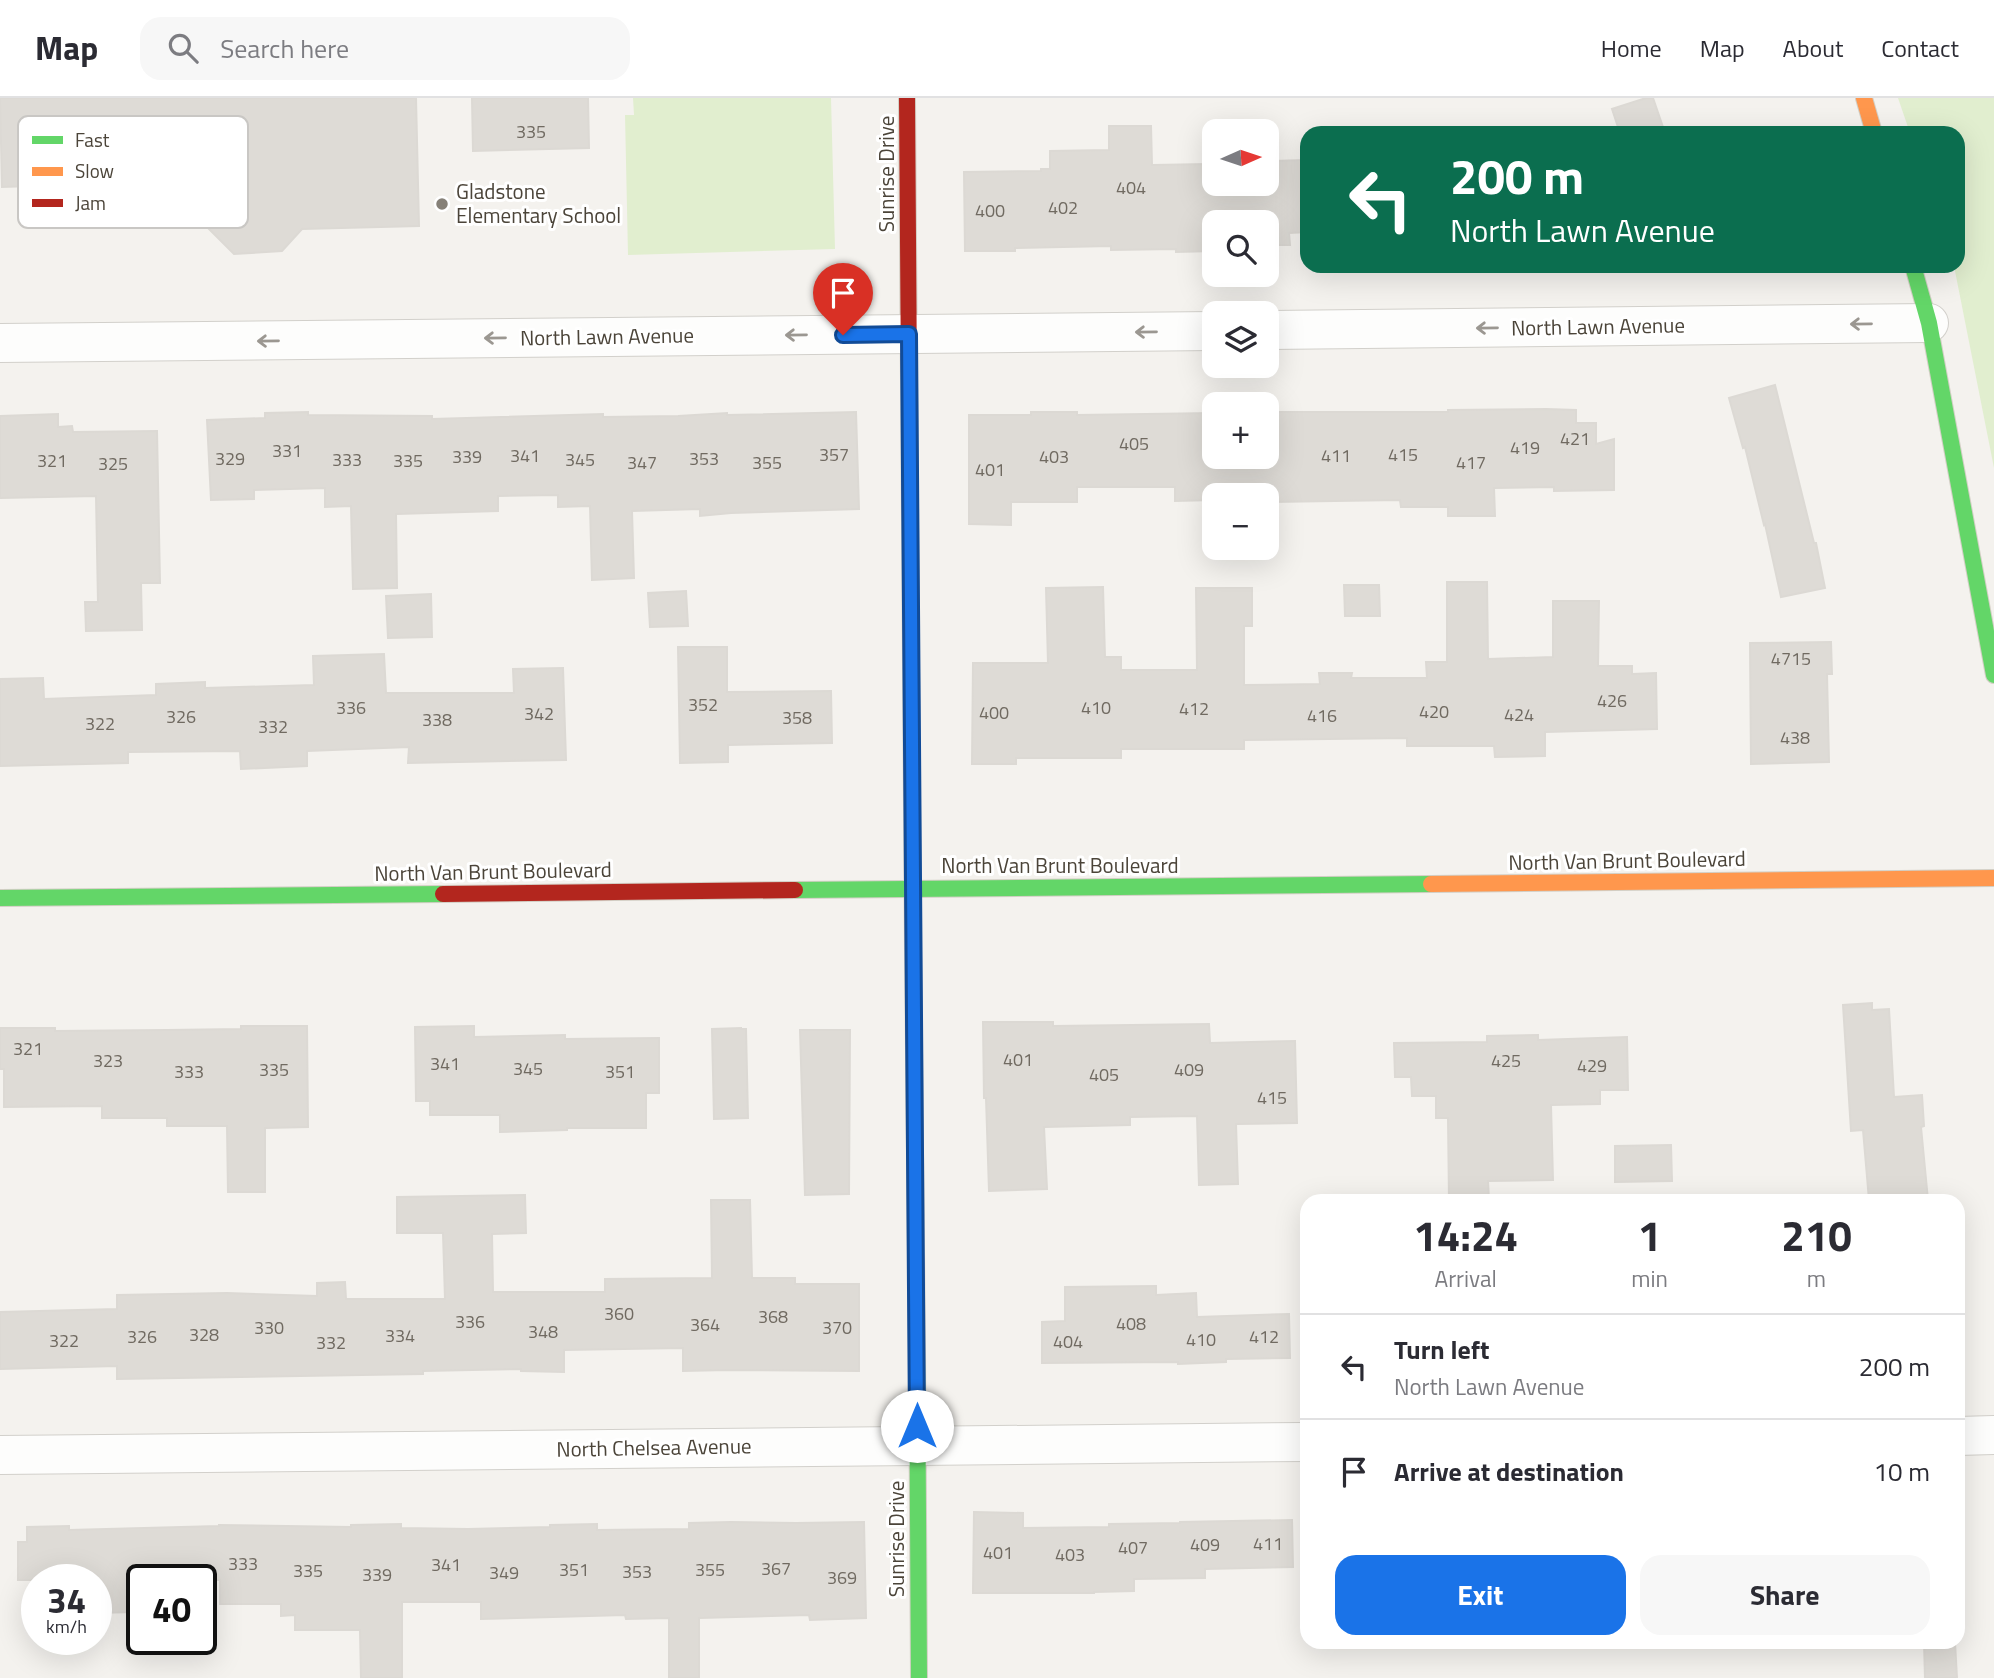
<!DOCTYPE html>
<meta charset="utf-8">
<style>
body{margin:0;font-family:"Titillium Web",sans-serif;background:#f7f7f7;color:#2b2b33;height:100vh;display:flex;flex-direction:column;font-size:26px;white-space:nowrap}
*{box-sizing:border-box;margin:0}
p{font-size:23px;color:#7c7c81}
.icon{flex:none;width:38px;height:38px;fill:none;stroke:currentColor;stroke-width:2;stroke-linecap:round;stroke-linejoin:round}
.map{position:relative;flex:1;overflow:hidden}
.sheet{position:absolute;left:1300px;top:1096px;width:665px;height:455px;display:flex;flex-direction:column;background:#fff;border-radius:21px;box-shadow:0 7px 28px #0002}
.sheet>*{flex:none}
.top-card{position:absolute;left:1300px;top:28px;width:665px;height:147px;border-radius:21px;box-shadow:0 7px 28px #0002;background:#0b6e4f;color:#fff;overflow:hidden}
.needle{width:46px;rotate:87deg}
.tools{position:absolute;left:1202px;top:21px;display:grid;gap:14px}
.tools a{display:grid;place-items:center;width:77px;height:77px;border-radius:14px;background:#fff;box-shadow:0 7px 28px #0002;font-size:35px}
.speed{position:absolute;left:21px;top:1466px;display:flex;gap:14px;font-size:35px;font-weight:700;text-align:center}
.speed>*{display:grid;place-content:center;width:91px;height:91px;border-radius:50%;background:#fff;box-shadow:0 7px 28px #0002;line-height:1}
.speed small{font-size:18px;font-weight:400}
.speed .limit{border:4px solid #111;border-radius:10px;background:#fff;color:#111}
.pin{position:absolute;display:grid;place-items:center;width:60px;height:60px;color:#fff;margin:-72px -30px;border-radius:50% 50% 50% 0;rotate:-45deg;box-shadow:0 0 7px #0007}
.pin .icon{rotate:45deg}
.me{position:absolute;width:77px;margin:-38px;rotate:0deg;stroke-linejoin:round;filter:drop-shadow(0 0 5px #0008)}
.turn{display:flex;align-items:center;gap:24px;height:147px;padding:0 35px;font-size:32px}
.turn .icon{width:91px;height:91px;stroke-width:2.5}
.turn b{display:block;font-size:49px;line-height:60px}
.eta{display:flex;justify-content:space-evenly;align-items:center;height:119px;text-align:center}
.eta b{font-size:42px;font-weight:700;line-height:49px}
.primary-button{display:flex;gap:14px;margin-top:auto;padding:14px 35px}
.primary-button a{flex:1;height:80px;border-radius:21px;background:#1a73e8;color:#fff;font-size:28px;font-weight:700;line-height:80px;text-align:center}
.primary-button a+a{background:#f7f7f7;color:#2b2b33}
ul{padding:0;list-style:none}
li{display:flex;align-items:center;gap:21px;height:105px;padding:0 35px;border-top:2px solid #e1e1e2}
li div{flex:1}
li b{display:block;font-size:26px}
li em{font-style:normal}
header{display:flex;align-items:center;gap:42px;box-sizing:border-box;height:98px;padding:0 35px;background:#fff;border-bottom:2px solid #e1e1e2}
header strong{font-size:33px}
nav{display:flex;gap:38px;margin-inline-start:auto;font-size:24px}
.search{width:490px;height:63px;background:#f7f7f7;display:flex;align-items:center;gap:18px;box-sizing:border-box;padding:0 24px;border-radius:21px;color:#7c7c81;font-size:26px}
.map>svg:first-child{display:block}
.green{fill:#e1eecf}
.building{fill:#dedbd6;stroke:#dcd9d4;stroke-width:2}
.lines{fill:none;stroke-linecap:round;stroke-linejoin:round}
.street-casing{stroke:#d2d0cb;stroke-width:40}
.fast-casing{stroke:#d3cfc5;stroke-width:18}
.slow-casing{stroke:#d3cfc5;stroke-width:18}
.jam-casing{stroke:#d3cfc5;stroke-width:18}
.street{stroke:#fdfdfc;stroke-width:38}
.fast{stroke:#63d668;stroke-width:16}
.slow{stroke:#ff974d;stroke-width:16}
.jam{stroke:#b3261e;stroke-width:16}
.oneway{stroke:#9b9791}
.route-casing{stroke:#114b97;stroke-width:18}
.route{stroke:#1a73e8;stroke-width:12}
.poi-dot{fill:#868178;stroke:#fff;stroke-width:2.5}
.labels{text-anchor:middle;stroke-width:6;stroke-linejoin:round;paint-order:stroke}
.number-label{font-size:18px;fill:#706a61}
.street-label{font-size:21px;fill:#4b4439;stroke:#fff}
.poi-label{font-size:21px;fill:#4b4439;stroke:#fff;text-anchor:start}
.key{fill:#fff;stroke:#c9c7c4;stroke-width:2}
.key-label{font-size:19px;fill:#4b4439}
</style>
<header>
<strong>Map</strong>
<div class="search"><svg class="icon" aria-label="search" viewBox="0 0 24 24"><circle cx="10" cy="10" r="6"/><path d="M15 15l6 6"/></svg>Search here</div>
<nav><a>Home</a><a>Map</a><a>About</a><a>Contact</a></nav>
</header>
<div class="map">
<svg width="1994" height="1580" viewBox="0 0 1994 1580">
<rect width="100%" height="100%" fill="#f4f2ee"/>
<g class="green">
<polygon points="633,0 831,0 835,151 628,157 625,17 634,17"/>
<polygon points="1898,0 1994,0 1994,370 1954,168 1958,168 1958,35 1910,35"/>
</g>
<g class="building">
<polygon points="0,0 416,0 419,128 302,131 282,153 234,156 205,127 164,114 33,117 32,88 2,89"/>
<polygon points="472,0 588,0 589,50 473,53"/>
<polygon points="1646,0 1653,0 1665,35 1620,35 1612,11"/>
<polygon points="1109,28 1151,28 1152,67 1208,66 1209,80 1214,80 1214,86 1267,86 1267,63 1307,62 1307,134 1289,135 1290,147 1267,147 1267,124 1214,124 1214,153 1176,154 1176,151 1111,152 1111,148 1015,150 1015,153 965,153 964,74 1041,73 1041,71 1050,71 1050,53 1109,52"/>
<polygon points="1775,287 1814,445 1816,445 1825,490 1781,499 1765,426 1764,427 1745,349 1743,350 1729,300"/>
<polygon points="1546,311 1576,312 1576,325 1596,325 1596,346 1614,341 1614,392 1554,393 1554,389 1494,390 1495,418 1448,418 1448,409 1401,409 1400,402 1267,404 1267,397 1214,397 1214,402 1175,403 1175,389 1077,389 1077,404 1011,404 1011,427 969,426 969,317 1031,317 1031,314 1077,314 1077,317 1214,315 1214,359 1267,359 1267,314 1448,314 1448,312"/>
<polygon points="308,314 308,317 432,318 432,321 603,316 603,319 678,318 727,315 727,317 856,314 859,411 731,415 700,418 700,411 632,413 634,480 592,482 590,408 558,409 558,397 498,398 498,413 396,416 397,490 353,491 351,408 325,409 325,390 254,392 254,401 211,402 207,322 265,320 265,315"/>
<polygon points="58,316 58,329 72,328 73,334 157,333 160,485 141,485 142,532 86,533 85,504 98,504 96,398 0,400 0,318"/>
<polygon points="1447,484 1487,484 1488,561 1553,559 1553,503 1599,503 1598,568 1632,568 1632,576 1656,575 1657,631 1545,634 1545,658 1495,659 1494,648 1407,648 1407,640 1244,642 1244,651 1121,651 1121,660 1016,660 1016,666 972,666 973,565 1048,565 1046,490 1103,489 1105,559 1121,559 1121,572 1197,572 1196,490 1252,490 1252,528 1244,528 1244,587 1320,586 1319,575 1352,575 1351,580 1427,580 1426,564 1447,564"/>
<polygon points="1344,487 1379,487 1380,518 1345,518"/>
<polygon points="686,493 688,528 650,529 648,495"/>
<polygon points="431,496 432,539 388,540 386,498"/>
<polygon points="1831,544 1832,576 1827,576 1829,664 1751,666 1750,545"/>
<polygon points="678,549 727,549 727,594 831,593 832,645 728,647 728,664 680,665"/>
<polygon points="384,556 386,595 514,595 513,571 563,570 566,662 408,665 409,649 307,653 307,668 241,671 240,653 128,654 128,665 0,668 0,581 43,580 44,601 156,597 156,586 205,584 205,590 314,587 313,558"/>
<polygon points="1872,905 1872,912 1889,911 1894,999 1922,997 1924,1028 1921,1029 1928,1102 1869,1102 1863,1032 1851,1033 1843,907"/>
<polygon points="983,924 1053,924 1053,928 1209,926 1210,945 1295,943 1297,1025 1236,1026 1238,1086 1199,1087 1197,1018 1130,1019 1130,1027 1044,1029 1047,1091 989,1093 986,1000 984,1000"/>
<polygon points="241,928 307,928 308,1029 265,1030 265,1094 228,1094 227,1028 167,1028 167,1020 102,1020 102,1008 4,1009 4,971 0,971 0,930 55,930 55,933 167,932 241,931"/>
<polygon points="474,928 474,939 565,937 565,941 659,940 659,995 646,995 646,1030 567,1030 567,1032 500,1034 500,1017 430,1017 430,1003 416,1003 415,929"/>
<polygon points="741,930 741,931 746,931 748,1020 714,1021 712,931"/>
<polygon points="800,932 850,932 849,1096 805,1097"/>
<polygon points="1538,937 1538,942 1627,939 1628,992 1600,992 1600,1006 1551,1007 1553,1082 1488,1083 1489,1102 1449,1102 1448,1020 1436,1020 1436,998 1412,998 1411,979 1395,979 1394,945 1487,944 1487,938"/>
<polygon points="1671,1047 1672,1083 1615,1084 1615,1048"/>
<polygon points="525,1097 526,1135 492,1136 493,1194 605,1194 605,1181 712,1180 711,1102 750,1102 752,1180 795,1180 795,1186 859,1186 859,1273 728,1272 683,1273 683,1250 564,1252 564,1274 521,1273 521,1271 423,1273 423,1276 117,1281 117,1268 0,1271 0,1214 117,1211 117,1197 227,1195 317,1198 317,1185 345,1184 346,1201 445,1201 443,1135 397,1135 397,1099"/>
<polygon points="1156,1188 1156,1197 1196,1195 1197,1219 1289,1216 1290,1260 1226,1261 1226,1264 1178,1266 1178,1264 1042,1265 1042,1224 1065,1223 1065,1189"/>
<polygon points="974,1414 1023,1415 1023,1430 1109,1429 1109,1426 1180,1425 1180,1424 1292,1422 1293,1469 1205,1471 1205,1480 1134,1481 1134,1493 1094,1494 1094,1495 973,1495"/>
<polygon points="731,1424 796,1425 864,1424 866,1520 810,1522 809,1517 699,1520 699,1580 669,1580 669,1520 626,1521 625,1517 481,1521 481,1504 402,1504 402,1580 361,1580 360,1532 295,1532 295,1517 281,1518 281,1506 220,1506 220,1482 133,1482 134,1514 97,1515 96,1482 18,1482 18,1444 27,1444 27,1429 69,1428 69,1432 219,1428 219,1427 351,1429 351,1427 401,1426 401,1430 468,1431 550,1429 550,1427 597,1426 597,1432 689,1431 689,1425"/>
<polygon points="1924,1544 1955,1544 1957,1580 1925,1580"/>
</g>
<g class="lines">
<g class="street-casing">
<g id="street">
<polyline points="1267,232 1929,225"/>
<polyline points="0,245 1214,233"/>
<polyline points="1958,1338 1994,1337"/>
<polyline points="0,1357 1307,1344"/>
</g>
</g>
<g class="fast-casing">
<g id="fast">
<polyline points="1913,168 1929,225 1994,577"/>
<polyline points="795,792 1431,786"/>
<polyline points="0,800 443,796"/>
<polyline points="917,1253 919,1580"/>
</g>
</g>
<g class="slow-casing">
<g id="slow">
<polyline points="1864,0 1874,35"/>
<polyline points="910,424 913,852"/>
<polyline points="1431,786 1994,780"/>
</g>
</g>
<g class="jam-casing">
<g id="jam">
<polyline points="907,0 910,424"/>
<polyline points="443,796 795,792"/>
<polyline points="913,852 917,1253"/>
</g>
</g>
<use href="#street" class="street"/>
<use href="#fast" class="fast"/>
<use href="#slow" class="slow"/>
<use href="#jam" class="jam"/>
</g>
<defs><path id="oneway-shaft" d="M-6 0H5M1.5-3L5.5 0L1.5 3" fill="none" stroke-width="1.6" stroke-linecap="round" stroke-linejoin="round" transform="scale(1.75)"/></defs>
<g class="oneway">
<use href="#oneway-shaft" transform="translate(1861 226) rotate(179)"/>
<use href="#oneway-shaft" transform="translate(1487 230) rotate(179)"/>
<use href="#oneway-shaft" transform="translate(1146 234) rotate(179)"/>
<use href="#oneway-shaft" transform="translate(796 237) rotate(179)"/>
<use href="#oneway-shaft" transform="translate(495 240) rotate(179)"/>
<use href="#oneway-shaft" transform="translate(268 243) rotate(179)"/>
</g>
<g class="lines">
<g class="route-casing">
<polyline id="route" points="843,237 909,236 917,1328"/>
</g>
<use href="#route" class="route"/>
</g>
<circle class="poi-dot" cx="442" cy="106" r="7"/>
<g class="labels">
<g class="number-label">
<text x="531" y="40">335</text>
<text x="1131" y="96">404</text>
<text x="1063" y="116">402</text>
<text x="990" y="119">400</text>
<text x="1575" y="347">421</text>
<text x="1134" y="352">405</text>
<text x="1525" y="356">419</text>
<text x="287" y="359">331</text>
<text x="834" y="363">357</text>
<text x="1403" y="363">415</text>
<text x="525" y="364">341</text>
<text x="1336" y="364">411</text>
<text x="467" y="365">339</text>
<text x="1054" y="365">403</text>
<text x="230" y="367">329</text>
<text x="704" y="367">353</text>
<text x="347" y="368">333</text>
<text x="580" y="368">345</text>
<text x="52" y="369">321</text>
<text x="408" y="369">335</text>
<text x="642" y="371">347</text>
<text x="767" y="371">355</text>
<text x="1471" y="371">417</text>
<text x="113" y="372">325</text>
<text x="990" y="378">401</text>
<text x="1791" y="567">4715</text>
<text x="1612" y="609">426</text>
<text x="703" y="613">352</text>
<text x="351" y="616">336</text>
<text x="1096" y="616">410</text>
<text x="1194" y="617">412</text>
<text x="1434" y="620">420</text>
<text x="994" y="621">400</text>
<text x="539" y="622">342</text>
<text x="1519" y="623">424</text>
<text x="1322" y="624">416</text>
<text x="181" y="625">326</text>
<text x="797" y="626">358</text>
<text x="437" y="628">338</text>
<text x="100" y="632">322</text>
<text x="273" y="635">332</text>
<text x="1795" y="646">438</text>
<text x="28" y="957">321</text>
<text x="1018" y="968">401</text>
<text x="108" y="969">323</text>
<text x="1506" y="969">425</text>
<text x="445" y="972">341</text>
<text x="1592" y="974">429</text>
<text x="528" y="977">345</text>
<text x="274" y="978">335</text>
<text x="1189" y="978">409</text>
<text x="189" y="980">333</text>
<text x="620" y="980">351</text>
<text x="1104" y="983">405</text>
<text x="1272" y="1006">415</text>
<text x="619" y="1222">360</text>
<text x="773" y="1225">368</text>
<text x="470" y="1230">336</text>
<text x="1131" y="1232">408</text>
<text x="705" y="1233">364</text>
<text x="269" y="1236">330</text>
<text x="837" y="1236">370</text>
<text x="543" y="1240">348</text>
<text x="204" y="1243">328</text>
<text x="400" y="1244">334</text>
<text x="142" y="1245">326</text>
<text x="1264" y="1245">412</text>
<text x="1201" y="1248">410</text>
<text x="64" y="1249">322</text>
<text x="1068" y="1250">404</text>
<text x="331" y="1251">332</text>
<text x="1268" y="1452">411</text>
<text x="1205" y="1453">409</text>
<text x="1133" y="1456">407</text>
<text x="998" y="1461">401</text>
<text x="1070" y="1463">403</text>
<text x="243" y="1472">333</text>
<text x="446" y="1473">341</text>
<text x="776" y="1477">367</text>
<text x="574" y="1478">351</text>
<text x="710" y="1478">355</text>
<text x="308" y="1479">335</text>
<text x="637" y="1480">353</text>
<text x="504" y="1481">349</text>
<text x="377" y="1483">339</text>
<text x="842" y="1486">369</text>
</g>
<g class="street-label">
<text transform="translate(887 76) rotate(-90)" y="7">Sunrise Drive</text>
<text transform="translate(1598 229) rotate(-1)" y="7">North Lawn Avenue</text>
<text transform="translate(607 239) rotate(-1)" y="7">North Lawn Avenue</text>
<text transform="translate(1627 763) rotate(-1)" y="7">North Van Brunt Boulevard</text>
<text x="1060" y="775">North Van Brunt Boulevard</text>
<text transform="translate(493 774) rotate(-1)" y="7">North Van Brunt Boulevard</text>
<text transform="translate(654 1350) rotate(-1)" y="7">North Chelsea Avenue</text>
<text transform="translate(897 1441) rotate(-90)" y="7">Sunrise Drive</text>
</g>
<g class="poi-label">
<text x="456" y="101">Gladstone<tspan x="456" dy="24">Elementary School</tspan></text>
</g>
</g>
<rect x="18" y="18" width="230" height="112" rx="10" class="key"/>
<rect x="32" y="38" width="31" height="8" fill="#63d668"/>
<rect x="32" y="69" width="31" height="9" fill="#ff974d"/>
<rect x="32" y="101" width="31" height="8" fill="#b3261e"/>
<g class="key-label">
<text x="75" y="49">Fast</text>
<text x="75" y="80">Slow</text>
<text x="75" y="112">Jam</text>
</g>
</svg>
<div class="tools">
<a><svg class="needle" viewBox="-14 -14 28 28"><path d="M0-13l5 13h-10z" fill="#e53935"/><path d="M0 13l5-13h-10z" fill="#7c7c81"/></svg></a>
<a><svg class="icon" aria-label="search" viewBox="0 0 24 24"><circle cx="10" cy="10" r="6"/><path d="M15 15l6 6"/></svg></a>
<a><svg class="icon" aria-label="layers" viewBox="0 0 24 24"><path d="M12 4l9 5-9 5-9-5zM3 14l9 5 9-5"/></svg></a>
<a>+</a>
<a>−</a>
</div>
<div class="speed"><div>34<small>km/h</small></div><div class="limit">40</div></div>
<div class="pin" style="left:843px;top:237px;background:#d93025"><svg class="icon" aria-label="arrive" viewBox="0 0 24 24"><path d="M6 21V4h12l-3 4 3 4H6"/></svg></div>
<svg class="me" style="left:917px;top:1328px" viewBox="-20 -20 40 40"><circle r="19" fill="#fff"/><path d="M0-13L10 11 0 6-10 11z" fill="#1a73e8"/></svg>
<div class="top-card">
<div class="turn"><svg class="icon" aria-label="left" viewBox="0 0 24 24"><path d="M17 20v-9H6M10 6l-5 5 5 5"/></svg><div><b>200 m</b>North Lawn Avenue</div></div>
</div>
<section class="sheet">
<div class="eta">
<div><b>14:24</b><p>Arrival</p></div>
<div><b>1</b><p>min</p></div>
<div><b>210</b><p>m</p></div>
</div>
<ul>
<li><svg class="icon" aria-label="left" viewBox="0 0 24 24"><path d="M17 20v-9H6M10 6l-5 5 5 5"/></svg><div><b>Turn left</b><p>North Lawn Avenue</p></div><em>200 m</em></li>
<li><svg class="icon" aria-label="arrive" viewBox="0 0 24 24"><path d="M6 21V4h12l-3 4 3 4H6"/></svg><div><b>Arrive at destination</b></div><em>10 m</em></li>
</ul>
<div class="primary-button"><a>Exit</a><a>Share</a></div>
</section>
</div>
